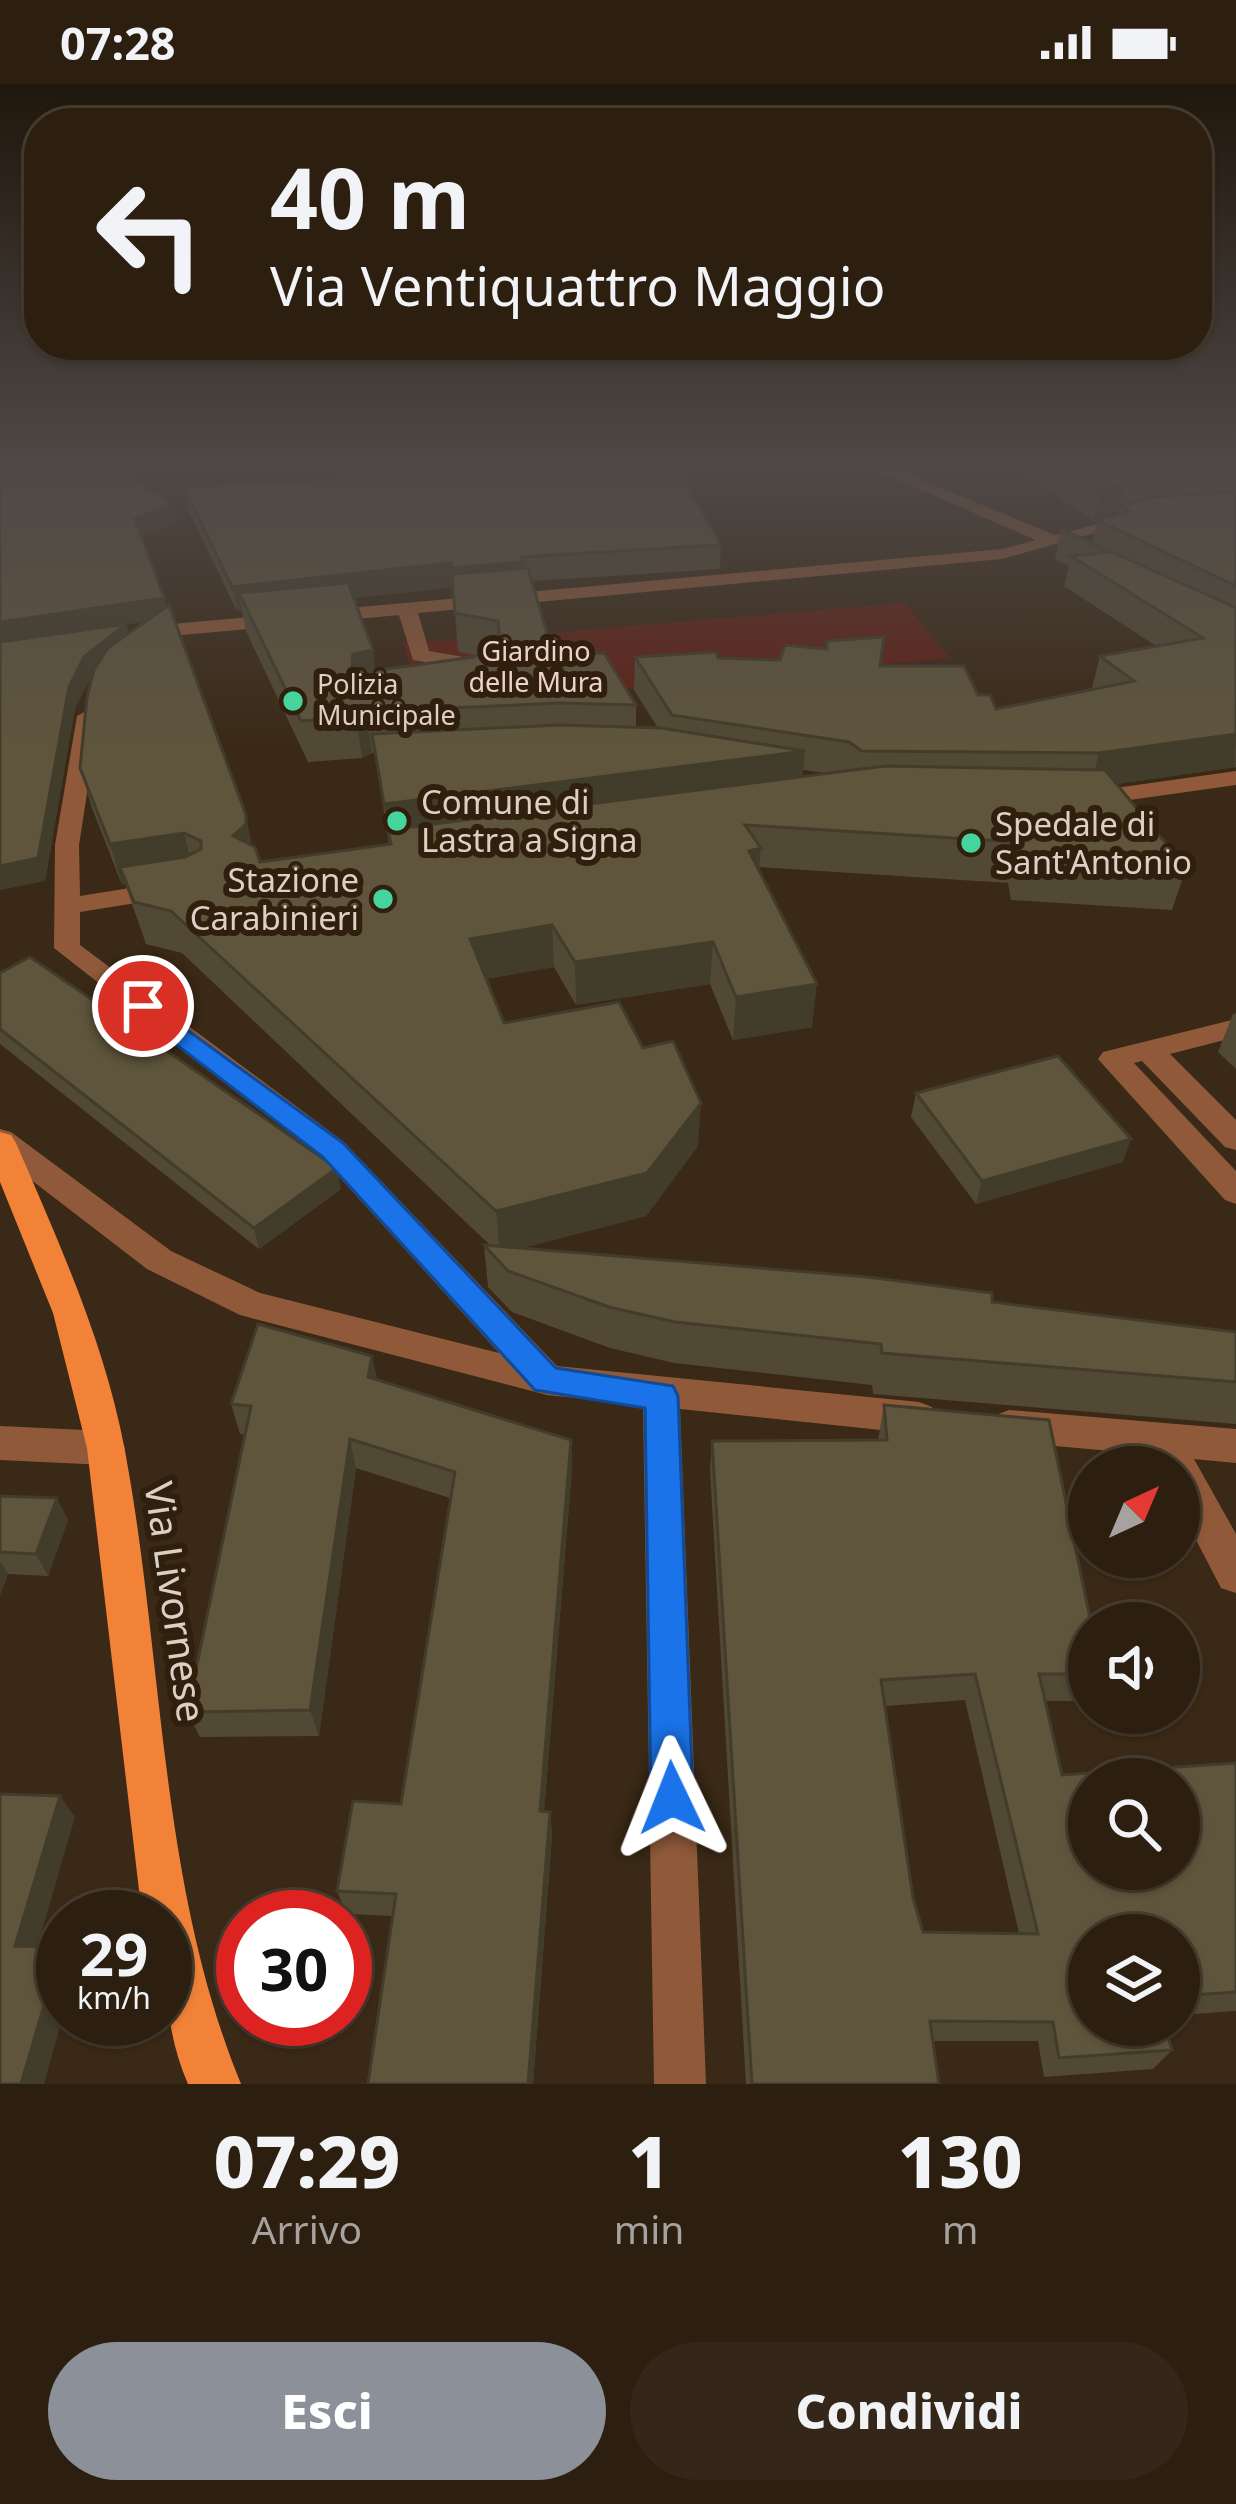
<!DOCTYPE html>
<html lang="it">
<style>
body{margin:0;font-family:"Noto Sans",sans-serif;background:#342719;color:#f1f3f6;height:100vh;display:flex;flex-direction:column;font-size:45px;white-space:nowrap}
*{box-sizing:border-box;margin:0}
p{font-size:39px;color:#a6a29f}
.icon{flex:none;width:66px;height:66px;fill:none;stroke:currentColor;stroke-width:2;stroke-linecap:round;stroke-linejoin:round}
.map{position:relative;height:2000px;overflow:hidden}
.panel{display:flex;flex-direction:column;background:#2c1f10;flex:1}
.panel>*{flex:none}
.banner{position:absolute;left:24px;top:24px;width:1188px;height:252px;border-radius:48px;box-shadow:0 3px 9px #0004,0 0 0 3px #483d30;background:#2c1f10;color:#f1f3f6;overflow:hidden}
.needle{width:78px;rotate:44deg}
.buttons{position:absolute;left:1068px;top:1362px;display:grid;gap:24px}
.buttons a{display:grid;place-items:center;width:132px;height:132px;border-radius:50%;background:#2c1f10;box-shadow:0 3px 9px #0004,0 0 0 3px #483d30;font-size:60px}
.speed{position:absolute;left:36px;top:1806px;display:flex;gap:24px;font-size:60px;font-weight:700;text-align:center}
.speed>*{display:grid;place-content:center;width:156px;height:156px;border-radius:50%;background:#2c1f10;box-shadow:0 3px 9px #0004,0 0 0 3px #483d30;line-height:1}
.speed small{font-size:30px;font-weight:400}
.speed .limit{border:18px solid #d22;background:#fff;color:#111}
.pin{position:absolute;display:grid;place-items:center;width:102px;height:102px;color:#fff;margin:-51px;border:6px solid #fff;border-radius:50%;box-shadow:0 3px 12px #0007}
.me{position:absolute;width:132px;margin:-66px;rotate:358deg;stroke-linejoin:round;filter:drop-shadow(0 0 9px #0008)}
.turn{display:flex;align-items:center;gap:42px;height:252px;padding:0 48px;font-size:54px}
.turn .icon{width:156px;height:156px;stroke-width:2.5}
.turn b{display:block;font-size:84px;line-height:102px}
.eta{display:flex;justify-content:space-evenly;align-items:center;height:204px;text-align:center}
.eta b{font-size:72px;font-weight:800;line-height:84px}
.button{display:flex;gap:24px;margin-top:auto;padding:24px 48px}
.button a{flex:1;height:138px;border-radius:72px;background:#8c9099;color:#fff;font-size:48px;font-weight:800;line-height:138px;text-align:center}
.button a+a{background:#342719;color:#f1f3f6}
.status{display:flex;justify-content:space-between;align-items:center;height:84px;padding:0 60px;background:#2c1f10;direction:ltr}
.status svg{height:33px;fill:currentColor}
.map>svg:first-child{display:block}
.green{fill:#602015}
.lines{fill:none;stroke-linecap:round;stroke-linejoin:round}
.minor{fill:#905a3a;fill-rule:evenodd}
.major{fill:#f28238;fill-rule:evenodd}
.wall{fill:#524934;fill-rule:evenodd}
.shaded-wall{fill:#423c2b}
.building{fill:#5f553d;stroke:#423c2b;stroke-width:3;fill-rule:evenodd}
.route{fill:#1a73e8;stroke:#114b97;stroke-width:3}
.poi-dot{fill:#45d49e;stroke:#2f1f0c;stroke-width:4.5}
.labels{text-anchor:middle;stroke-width:12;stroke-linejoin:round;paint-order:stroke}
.far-park-label{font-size:27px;fill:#edd2cc;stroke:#2f1f0c}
.far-poi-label{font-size:27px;fill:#dbd0c5;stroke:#2f1f0c;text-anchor:start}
.poi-label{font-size:33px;fill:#dbd0c5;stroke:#2f1f0c;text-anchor:start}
.near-street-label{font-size:39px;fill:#dbd0c5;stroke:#2f1f0c}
</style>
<div class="status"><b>07:28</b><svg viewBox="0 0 49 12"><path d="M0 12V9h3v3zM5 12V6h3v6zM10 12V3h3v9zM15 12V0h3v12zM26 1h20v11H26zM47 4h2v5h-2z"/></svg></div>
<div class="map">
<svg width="1236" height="2000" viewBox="0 0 1236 2000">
<rect width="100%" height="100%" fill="#3a2916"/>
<polygon class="green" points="905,519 950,574 575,610 415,599 403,559 466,555 457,559 459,569 500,565 498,553"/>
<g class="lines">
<g class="minor">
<polygon points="862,380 884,380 1055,451 1132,431 1141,436 1002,475 418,529 429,567 486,577 489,581 479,587 413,576 399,531 139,555 129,549 139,543 1002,465 1036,456"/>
<polygon points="88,626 99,632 79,761 80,812 167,798 180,806 167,814 80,828 80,861 344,1058 557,1282 919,1318 932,1323 938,1334 932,1345 919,1350 680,1325 706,2000 654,2000 643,1321 547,1311 240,1231 147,1185 0,1072 0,1045 11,1048 171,1167 260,1209 499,1269 322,1074 54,864 55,761 77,632"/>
<polygon points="1236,687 1236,701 1087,722 1075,715 1087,708"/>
<polygon points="1236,935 1236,953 1170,970 1236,1036 1236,1066 1225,1063 1142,977 1134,979 1236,1087 1236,1120 1225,1116 1098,975 1103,968"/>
<polygon points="1009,1326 1236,1345 1236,1379 1194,1375 1236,1450 1236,1509 1221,1504 1179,1423 1179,1383 1161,1383 1167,1372 1009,1358 996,1353 990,1342 996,1331"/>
<polygon points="0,1342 106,1347 120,1352 125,1364 120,1376 106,1381 0,1376"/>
</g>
<path class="major" d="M0 1048 11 1051 16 1059C59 1159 105 1259 125 1367 164 1576 159 1801 241 2000H188C164 1945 165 1892 165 1833H143L141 1823 87 1364 53 1229 0 1098Z"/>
</g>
<g class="wall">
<path d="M0 380 173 419 177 438 141 453 252 762 260 778 389 761 375 668 362 674 308 678 246 547 242 527H237L188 425 183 402 721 461 720 485 532 497 554 574 636 621V644H658L634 606 635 573 718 574 880 582 978 611 996 625 1092 604 1100 572 1156 562 1064 502 1069 482 1055 475 1061 445 1092 459 1097 436 1118 431 1119 425 1093 437 1012 380H1236V683L1116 700 1186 784 1172 826 1011 816 1008 799 759 783 812 943 733 956 710 900 576 921 554 883 486 895 504 939 643 964 698 1062 646 1132 522 1164 992 1218 1236 1248V1340L873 1310 872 1301 674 1279 610 1264 512 1228 488 1203 484 1161 491 1162 182 869 146 860 125 800 122 801 92 724 80 684 92 591 75 624 45 797ZM453 503 458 568 476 571 375 587 354 514ZM146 537 129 550 126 540 117 542ZM803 686 825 689 803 692Z"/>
<polygon points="0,889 341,1105 259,1165 0,960"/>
<polygon points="1236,929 1236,985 1218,968 1233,930"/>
<polygon points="916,1009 1123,1078 976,1120 911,1033"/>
<polygon points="372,1272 377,1296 571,1356 572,1385 544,1728 550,1728 552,1752 533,2000 368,2000 393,1832 346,1830 337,1807 401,1720 450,1414 356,1384 319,1652 200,1653 187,1628 246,1350 240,1350 231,1320"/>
<path d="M884 1321 1089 1539 1088 1617H1045L1062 1691 1236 1679V1927L1179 1931V1851H1089L1172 1966 1153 1985 1044 1993 1038 1957H933L939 2000H746L710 1386 712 1357 878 1356ZM965 1616 1019 1849 923 1848 913 1814 885 1622Z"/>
<polygon points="0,1412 68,1436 48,1492 8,1490 0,1511"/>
</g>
<g class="shaded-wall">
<polygon points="1126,397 1119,426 1093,437 1100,408"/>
<polygon points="173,419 177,438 139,453 135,435"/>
<polygon points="523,478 524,502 453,503 247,526 239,509 242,527 237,527 232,503 451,479"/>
<polygon points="164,514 168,534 0,560 0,538"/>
<polygon points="126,540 131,561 90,594 75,624 45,797 0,806 0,782 69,603 84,573"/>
<polygon points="373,566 377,606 352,583 353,570"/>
<polygon points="366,628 372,669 362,674 356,633"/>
<polygon points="1236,650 1235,683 1090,704 1099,669"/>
<polygon points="805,667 801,709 390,762 384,720"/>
<polygon points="246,731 254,771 233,752"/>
<polygon points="184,749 194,790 120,783 125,800 122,801 110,760"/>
<polygon points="761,764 757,805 749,767"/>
<polygon points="552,841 554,883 473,897 470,855"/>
<polygon points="713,858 710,900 576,921 575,878"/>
<polygon points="817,900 812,943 733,956 736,913"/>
<polygon points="701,1019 698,1062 646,1132 500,1170 496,1127"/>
<polygon points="1131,1055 1123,1078 976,1120 982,1097"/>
<polygon points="337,1084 341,1105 259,1165 254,1144"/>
<polygon points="372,1272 378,1302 368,1293"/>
<polygon points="350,1355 356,1384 319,1652 310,1626"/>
<polygon points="571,1356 572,1385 542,1751 540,1727"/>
<polygon points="57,1414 68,1436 48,1492 36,1470"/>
<polygon points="0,1477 8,1490 0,1511"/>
<polygon points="60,1712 75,1733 32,1881 15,1862"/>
<polygon points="550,1728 552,1752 533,2000 528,2000"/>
<polygon points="61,1863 63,1865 63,1932 44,2000 21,2000"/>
</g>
<g class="building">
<polygon points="0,380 109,380 173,419 135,435 164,514 0,538"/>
<polygon points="370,380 676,380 721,461 522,473 523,478 451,484 451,479 232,503 183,402 371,395"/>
<polygon points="1058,380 1236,380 1236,391 1126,397 1100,408"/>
<polygon points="1236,408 1236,502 1097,436 1130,428 1120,422 1152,413"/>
<polygon points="1061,445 1236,524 1236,650 1099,669 862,667 849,658 672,631 635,573 716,568 718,574 780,576 785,561 827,565 827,557 884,553 880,582 964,582 978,611 990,611 996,625 1134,597 1100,572 1203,554 1071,472 1110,468"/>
<polygon points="528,484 554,574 604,569 636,621 559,619 366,628 356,633 301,637 239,509 348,499 373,566 353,570 352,583 365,588 474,573 500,558 498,537 455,529 452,490"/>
<polygon points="169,521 246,731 246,740 233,752 255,763 260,778 391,760 388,746 885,682 1105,686 1186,784 1020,774 1018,758 745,741 761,764 749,767 817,900 736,913 713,858 575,878 552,841 470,855 504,939 619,918 643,964 673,957 701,1019 647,1089 496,1127 171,827 134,818 120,783 185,773 201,765 201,757 184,749 110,760 80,684 87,613 94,586 108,564"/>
<polygon points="126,540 84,573 69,603 38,774 0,782 0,558"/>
<polygon points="559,641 661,644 805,667 384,720 372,650"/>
<polygon points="30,873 337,1084 254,1144 0,945 0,889"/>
<polygon points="1058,972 1131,1055 982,1097 916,1009"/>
<polygon points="484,1161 868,1193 992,1209 992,1218 1236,1248 1236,1298 882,1269 881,1260 675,1238 609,1223 508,1187"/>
<polygon points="258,1240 372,1272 368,1293 571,1356 540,1727 550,1728 528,2000 368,2000 396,1810 337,1807 353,1717 401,1720 455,1388 350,1355 310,1626 187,1628 251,1322 231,1320"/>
<path d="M884 1321 1049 1336 1091 1539H1089V1590H1039L1062 1691 1236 1679V1908L1179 1912V1851H1089V1941H1165L1172 1966 1059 1974 1053 1938 930 1937 939 2000H752L712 1357 887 1356ZM975 1590 1038 1850 923 1848 913 1814 881 1596ZM1089 1695H1179V1785H1089Z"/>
<polygon points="0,1412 57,1414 36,1470 0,1468"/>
<polygon points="0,1710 60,1712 15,1862 61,1863 21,2000 0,2000"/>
</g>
<linearGradient id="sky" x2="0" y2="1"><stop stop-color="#20170c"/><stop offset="0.58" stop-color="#4f4947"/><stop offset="1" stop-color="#4f4947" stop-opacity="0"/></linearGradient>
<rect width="1236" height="660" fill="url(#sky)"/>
<polygon class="route" points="143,914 343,1059 556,1284 673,1302 678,1312 693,1714 687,1728 672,1735 657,1728 651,1714 645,1324 535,1306 323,1073 134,928 131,922"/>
<g class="poi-dot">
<circle cx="293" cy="617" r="12"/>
<circle cx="397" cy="737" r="12"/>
<circle cx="971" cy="759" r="12"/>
<circle cx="383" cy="815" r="12"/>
</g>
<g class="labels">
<g class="far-park-label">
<text x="536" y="577">Giardino<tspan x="536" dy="31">delle Mura</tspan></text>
</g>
<g class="far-poi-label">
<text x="317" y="610">Polizia<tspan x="317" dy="31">Municipale</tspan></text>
</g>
<g class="poi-label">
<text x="421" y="730">Comune di<tspan x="421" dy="38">Lastra a Signa</tspan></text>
<text x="995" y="752">Spedale di<tspan x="995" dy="38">Sant'Antonio</tspan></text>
<text x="359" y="808" text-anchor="end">Stazione<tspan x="359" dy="38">Carabinieri</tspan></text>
</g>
<g class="near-street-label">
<text transform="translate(175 1518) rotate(82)" y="14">Via Livornese</text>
</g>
</g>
</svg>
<div class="buttons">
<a><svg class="needle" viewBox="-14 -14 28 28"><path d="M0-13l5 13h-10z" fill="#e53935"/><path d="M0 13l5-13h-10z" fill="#a6a29f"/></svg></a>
<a><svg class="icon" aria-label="sound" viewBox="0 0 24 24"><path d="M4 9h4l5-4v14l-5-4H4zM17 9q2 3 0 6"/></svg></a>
<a><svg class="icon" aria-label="search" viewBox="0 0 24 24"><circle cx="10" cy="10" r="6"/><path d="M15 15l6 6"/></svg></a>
<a><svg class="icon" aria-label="layers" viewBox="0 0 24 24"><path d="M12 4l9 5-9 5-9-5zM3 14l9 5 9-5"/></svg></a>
</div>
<div class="speed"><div>29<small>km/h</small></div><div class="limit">30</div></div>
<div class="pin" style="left:143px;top:922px;background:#d93025"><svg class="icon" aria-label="arrive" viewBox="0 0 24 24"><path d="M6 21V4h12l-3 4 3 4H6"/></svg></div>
<svg class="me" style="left:672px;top:1714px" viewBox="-20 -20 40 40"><path d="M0-17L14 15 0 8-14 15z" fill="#1a73e8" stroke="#fff" stroke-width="4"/></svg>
<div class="banner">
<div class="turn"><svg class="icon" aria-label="left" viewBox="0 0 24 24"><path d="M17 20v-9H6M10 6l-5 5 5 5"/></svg><div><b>40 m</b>Via Ventiquattro Maggio</div></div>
</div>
</div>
<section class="panel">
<div class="eta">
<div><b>07:29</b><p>Arrivo</p></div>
<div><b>1</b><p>min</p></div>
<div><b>130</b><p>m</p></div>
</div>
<div class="button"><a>Esci</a><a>Condividi</a></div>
</section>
